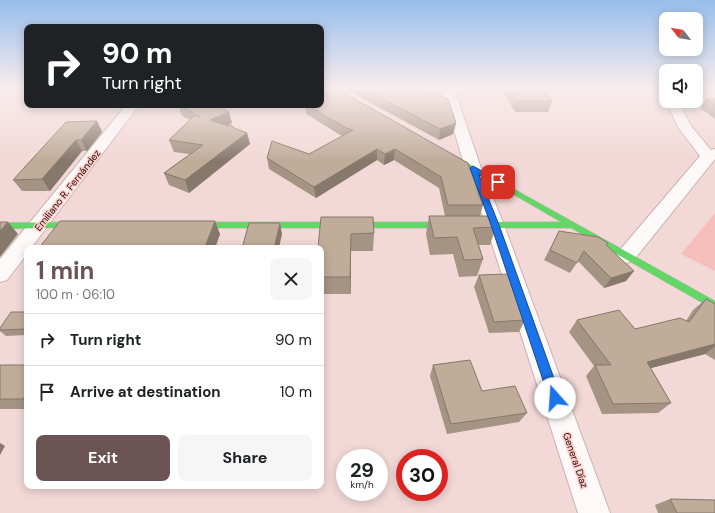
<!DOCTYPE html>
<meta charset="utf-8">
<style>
body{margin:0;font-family:"DM Sans",sans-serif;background:#f6f6f6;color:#202124;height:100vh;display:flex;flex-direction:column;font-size:15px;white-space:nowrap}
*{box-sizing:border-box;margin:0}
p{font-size:13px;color:#757577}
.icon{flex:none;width:22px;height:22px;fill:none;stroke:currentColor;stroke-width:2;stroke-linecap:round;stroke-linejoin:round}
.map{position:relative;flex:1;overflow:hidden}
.panel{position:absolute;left:24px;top:245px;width:300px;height:244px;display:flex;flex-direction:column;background:#fff;border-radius:8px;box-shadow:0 2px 10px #0003}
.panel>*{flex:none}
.hud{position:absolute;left:24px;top:24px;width:300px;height:84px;border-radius:8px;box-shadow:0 2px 10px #0003;background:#202124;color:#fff;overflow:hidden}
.needle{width:26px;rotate:301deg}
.fabs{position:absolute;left:659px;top:12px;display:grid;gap:8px}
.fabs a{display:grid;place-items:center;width:44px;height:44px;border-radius:8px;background:#fff;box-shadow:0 2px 10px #0003;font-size:20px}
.speed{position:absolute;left:336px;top:449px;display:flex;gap:8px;font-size:20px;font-weight:700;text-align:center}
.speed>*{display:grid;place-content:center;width:52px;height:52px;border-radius:50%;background:#fff;box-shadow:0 2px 10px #0003;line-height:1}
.speed small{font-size:10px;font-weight:400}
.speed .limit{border:6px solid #d22;background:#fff;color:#111}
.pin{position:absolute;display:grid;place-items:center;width:34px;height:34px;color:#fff;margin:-17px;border-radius:8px;box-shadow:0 2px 6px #0006}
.me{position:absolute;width:44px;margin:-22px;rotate:341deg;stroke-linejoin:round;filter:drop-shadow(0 0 3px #0008)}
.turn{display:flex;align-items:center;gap:14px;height:84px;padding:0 12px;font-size:18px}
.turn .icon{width:52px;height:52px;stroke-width:2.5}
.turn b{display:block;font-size:28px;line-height:34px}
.round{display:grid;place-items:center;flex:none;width:42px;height:42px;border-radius:8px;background:#f6f6f6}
.headline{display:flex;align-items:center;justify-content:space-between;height:68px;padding:0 12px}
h1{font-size:24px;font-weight:700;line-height:30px;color:#6b5453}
.cta{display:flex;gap:8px;margin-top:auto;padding:8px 12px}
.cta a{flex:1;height:46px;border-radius:8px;background:#6b5453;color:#fff;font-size:16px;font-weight:700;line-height:46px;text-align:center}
.cta a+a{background:#f6f6f6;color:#202124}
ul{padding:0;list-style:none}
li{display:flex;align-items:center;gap:12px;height:52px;padding:0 12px;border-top:1px solid #e0e0e0}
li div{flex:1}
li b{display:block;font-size:15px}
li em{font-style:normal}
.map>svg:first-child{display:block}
.green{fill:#f5beba}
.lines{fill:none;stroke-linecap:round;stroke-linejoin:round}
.street-casing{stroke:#c9b3b1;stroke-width:2}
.fast-casing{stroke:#c9b3b1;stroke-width:1}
.street{fill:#fdf9f9;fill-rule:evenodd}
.fast{fill:#63d668;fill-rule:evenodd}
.wall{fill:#a59484}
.shaded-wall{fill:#86786b}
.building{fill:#c0ac99;stroke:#86786b}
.route{fill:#1a73e8;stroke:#114b97}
.labels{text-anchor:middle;stroke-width:3;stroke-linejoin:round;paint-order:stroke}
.street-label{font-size:10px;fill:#220d0d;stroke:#ffcdc9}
</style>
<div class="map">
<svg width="715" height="513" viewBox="0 0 715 513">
<rect width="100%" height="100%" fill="#f2d8d6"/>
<polygon class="green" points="715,213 715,271 681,254"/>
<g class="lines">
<g class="street-casing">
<g id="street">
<polygon points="442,89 454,89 481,168 504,225 610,513 578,513 486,225 465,168"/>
<polygon points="666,100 678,101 691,126 711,150 715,149 715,159 633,261 626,263 619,261 616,256 619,251 700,156 678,127"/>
<polygon points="126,105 139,105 31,248 27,248 27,254 7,280 0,282 0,259"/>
</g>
</g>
<g class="fast-casing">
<g id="fast">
<polygon points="444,150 715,301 715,310 571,228 187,228 183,225 187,222 561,222 442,153 442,151"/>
<polygon points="87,222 91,225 90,227 0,229 0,223"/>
</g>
</g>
<use href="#street" class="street"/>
<use href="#fast" class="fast"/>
</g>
<g class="wall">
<polygon points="321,89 483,205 480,216 496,227 490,245 478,245 483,259 477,276 459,277 453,254 430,255 426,234 429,216 445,216 439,188 394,160 384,165 377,160 316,198 269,169 267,158 309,154 342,136 306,114 306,108 302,105 321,105"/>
<polygon points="345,89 426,89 456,123 453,134 439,140"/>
<polygon points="502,89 543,89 552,101 548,112 515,112"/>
<polygon points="706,99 715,99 715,119 700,108"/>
<polygon points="178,105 229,112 232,123 226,126 247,133 250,144 189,193 169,185 164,173 190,154 174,152 169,140 190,120 182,116"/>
<polygon points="97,121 102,132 87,151 82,151 50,191 22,191 13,180"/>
<polygon points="321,217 374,233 373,251 351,251 351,294 321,294"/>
<polygon points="559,231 606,245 626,281 604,288 578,261 570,273 544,260"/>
<polygon points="220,234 215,248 39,248"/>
<polygon points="479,275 525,320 519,332 489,333 474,287"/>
<polygon points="706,299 715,304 715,360 705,354 651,368 671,403 658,413 602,414 586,376 594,366 569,332 577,320 635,329 686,321 693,310"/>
<polygon points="27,312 27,335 6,336 0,331 0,328"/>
<rect x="0" y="365" width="27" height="44"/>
<polygon points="433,365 482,391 527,413 519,422 447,434 430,376"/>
<polygon points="670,499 715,513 658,513 655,505"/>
</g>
<g class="shaded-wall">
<polygon points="229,112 232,123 214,132 210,120"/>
<polygon points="97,121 102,132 87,151 81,140"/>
<polygon points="456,123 453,134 439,140 440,129"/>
<polygon points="247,133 250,144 189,193 185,180"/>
<polygon points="76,140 82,151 50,191 42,179"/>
<polygon points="377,149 377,160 316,198 314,187"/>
<polygon points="395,149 394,160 384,165 385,154"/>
<polygon points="215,221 220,234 215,248 205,248 205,247"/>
<polygon points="8,222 18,234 0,257 0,231"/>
<polygon points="280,223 282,234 279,248 274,248"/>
<polygon points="351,234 351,294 350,277"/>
<polygon points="634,271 626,281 604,288 611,278"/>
<polygon points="715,344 715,346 705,354 636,372 647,362"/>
<polygon points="27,393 27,402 23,399"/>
<polygon points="0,443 5,446 0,455"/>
</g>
<g class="building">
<polygon points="321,89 337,89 468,163 483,205 448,205 441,177 395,149 385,154 377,149 314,187 267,158 272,141 309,154 353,130 346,128 307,105 321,105"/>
<polygon points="363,89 426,89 448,99 456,123 440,129"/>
<polygon points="511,89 543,89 552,101 518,101"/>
<polygon points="706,99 715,99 715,105"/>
<polygon points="179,105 216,105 229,112 210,120 229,126 231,125 234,128 247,133 185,180 164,173 203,145 169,140 195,115 200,117"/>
<polygon points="97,121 81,140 76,140 42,179 13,180 66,122"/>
<polygon points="429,216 491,216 496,227 473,228 483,259 464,260 457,237 434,238"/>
<polygon points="321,217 373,217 374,233 351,234 350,277 321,277 321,248 318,248"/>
<polygon points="60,221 215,221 205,247 162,247 161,248 39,248"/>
<polygon points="0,222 8,222 0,231"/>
<polygon points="249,223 280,223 274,248 242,248"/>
<polygon points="559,231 598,237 608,243 606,245 634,271 611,278 584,251 577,263 550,250"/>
<polygon points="509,274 525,320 494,322 479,275"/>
<polygon points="706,299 715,304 715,344 647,362 671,403 613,404 595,365 611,365 577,320 619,310 635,329 680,318 689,322"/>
<polygon points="11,312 27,312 27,329 0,330 0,328"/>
<polygon points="470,360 482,391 515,386 527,413 451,424 433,365"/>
<polygon points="0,365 27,365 27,393 23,399 0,399"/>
<polygon points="670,499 715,500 715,513 677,513"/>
</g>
<linearGradient id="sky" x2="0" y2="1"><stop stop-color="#96bdec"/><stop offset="0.55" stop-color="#f9eded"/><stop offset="1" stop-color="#f9eded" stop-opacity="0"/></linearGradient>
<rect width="715" height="161" fill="url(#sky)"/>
<polygon class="route" points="473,166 501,182 500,184 495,184 479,175 499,225 561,398 559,402 555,404 550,402 549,398 491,225 470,168"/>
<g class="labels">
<g class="street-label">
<text transform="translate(67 190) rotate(-52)" y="4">Emiliano R. Fernández</text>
<text transform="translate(576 460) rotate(71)" y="4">General Díaz</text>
</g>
</g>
</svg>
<div class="fabs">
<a><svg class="needle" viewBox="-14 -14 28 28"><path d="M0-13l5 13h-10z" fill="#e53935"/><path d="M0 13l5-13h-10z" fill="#757577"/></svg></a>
<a><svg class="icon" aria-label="sound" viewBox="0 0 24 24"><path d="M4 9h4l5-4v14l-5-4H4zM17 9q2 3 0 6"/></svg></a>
</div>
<div class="speed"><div>29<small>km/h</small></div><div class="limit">30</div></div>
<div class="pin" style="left:498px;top:182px;background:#d93025"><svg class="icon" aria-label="arrive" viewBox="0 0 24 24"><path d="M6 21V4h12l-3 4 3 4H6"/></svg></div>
<svg class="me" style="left:555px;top:398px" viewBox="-20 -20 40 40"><circle r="19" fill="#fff"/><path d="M0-13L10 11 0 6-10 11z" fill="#1a73e8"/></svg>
<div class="hud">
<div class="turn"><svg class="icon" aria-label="right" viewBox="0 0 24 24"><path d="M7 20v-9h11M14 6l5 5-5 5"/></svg><div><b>90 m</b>Turn right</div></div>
</div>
<section class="panel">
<div class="headline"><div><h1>1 min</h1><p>100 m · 06:10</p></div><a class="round"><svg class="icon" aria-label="close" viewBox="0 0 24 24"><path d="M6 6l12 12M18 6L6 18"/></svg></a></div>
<ul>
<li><svg class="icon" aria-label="right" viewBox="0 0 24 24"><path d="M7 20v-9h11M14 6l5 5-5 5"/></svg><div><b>Turn right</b></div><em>90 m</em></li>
<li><svg class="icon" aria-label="arrive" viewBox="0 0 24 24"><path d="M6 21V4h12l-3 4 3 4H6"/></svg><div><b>Arrive at destination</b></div><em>10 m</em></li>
</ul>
<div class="cta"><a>Exit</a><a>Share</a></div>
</section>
</div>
